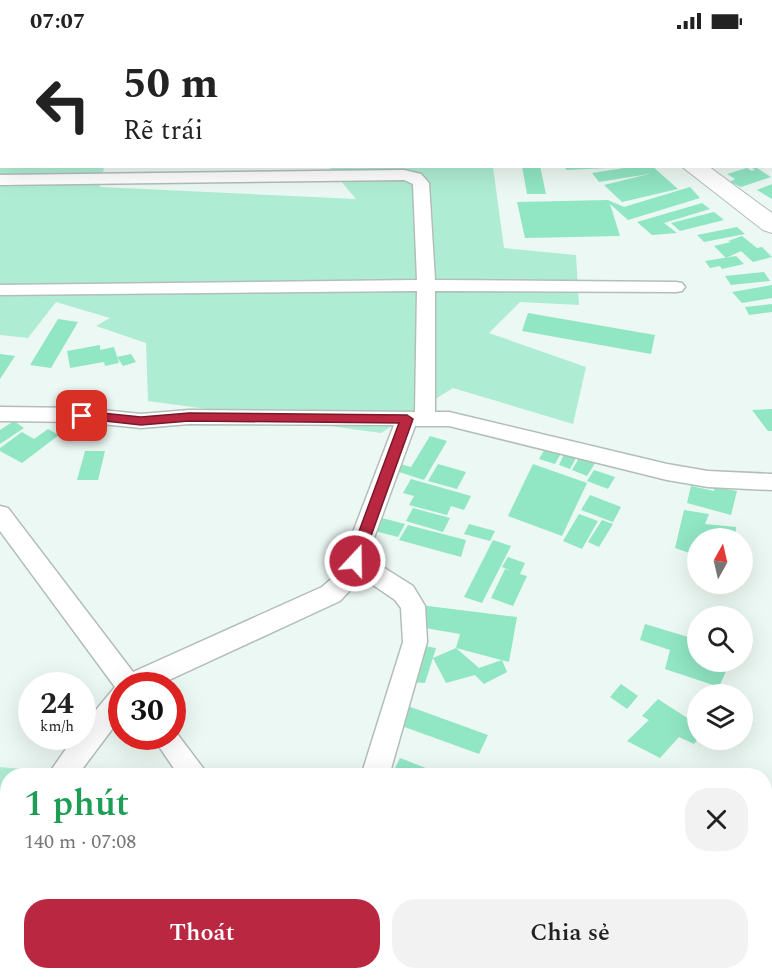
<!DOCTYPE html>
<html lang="vi">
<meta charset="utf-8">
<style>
body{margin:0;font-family:Spectral,serif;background:#f2f2f2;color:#222;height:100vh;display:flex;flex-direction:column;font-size:22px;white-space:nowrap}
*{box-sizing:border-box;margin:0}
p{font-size:20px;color:#767676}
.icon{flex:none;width:33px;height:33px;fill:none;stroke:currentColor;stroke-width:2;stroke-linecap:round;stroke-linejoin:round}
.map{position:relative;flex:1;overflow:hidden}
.drawer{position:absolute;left:0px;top:726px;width:772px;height:212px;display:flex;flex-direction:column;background:#fff;border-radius:24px 24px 0 0;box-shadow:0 6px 24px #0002}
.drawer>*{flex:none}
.guide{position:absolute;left:0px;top:0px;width:772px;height:126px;box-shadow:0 6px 24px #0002;background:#fff;color:#222;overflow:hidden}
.needle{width:39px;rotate:8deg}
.fabs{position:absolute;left:687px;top:486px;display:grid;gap:12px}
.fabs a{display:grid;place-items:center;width:66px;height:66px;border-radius:50%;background:#fff;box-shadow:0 6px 24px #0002;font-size:30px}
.speed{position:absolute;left:18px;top:630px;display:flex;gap:12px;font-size:30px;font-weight:700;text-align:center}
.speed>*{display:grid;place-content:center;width:78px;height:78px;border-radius:50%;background:#fff;box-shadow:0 6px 24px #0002;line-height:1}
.speed small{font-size:15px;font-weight:400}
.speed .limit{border:9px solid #d22;background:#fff;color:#111}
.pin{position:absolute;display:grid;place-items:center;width:51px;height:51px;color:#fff;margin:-26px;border-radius:12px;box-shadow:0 3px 9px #0006}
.me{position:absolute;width:66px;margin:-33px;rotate:21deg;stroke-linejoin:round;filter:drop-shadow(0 0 4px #0008)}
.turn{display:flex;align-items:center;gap:21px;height:126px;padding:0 24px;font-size:27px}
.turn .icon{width:78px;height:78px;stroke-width:2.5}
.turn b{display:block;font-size:42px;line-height:51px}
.round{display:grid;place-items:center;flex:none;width:63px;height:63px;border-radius:24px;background:#f2f2f2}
.headline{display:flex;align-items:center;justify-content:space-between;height:102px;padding:0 24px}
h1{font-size:36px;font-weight:600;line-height:45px;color:#1e9e55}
.cta{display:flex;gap:12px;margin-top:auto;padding:12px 24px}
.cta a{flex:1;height:69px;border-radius:24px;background:#b92741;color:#fff;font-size:24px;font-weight:600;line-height:69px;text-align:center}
.cta a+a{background:#f2f2f2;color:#222}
.status{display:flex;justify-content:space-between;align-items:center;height:42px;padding:0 30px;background:#fff;direction:ltr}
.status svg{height:16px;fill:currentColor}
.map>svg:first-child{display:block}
.green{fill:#aeedd3}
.building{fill:#91e6c4}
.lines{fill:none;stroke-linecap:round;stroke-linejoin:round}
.street-casing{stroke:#b3beb9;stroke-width:3}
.primary-casing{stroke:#b3beb9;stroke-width:2}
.street{fill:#fff;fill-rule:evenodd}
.primary{fill:#fff;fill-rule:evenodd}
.route{fill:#b92741;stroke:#78192a;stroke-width:1.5}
</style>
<div class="status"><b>07:07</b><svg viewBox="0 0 49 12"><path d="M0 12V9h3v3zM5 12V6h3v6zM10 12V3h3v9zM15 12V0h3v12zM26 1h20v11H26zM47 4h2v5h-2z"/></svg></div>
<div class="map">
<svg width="772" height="937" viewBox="0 0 772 937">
<rect width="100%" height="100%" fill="#ecf8f3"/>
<g class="green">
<polygon points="0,67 2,124 104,125 100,145 356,157 329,125 493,125 504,206 576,213 579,263 520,260 489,291 586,325 573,382 453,346 381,391 148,359 146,301 96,284 110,276 56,260 28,296 0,293"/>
<polygon points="0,725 86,733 8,734 8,930 387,930 389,937 0,937"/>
</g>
<g class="building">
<polygon points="522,124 540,124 546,152 527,152"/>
<polygon points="565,124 607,124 607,126 566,128"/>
<polygon points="637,124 652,124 678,147 622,160 604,143 649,132 599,140 592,131"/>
<polygon points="746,124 761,124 757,126 771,135 741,145 730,140 735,137 727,132 747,126 752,129 755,127"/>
<polygon points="772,142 772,157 757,148"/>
<polygon points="690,145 700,156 628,178 610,162 620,194 525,196 517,160 608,158 624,165"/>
<polygon points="702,161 710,167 664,181 677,191 652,193 637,180"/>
<polygon points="714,170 724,178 680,189 671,181"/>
<polygon points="737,185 745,192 704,200 697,193"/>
<polygon points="742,194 757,206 762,205 772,215 753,220 741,209 726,216 714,204 731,200 728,199"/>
<polygon points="736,214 744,222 722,227 720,224 710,226 705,219"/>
<polygon points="764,230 770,239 731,243 725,234"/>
<polygon points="772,243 772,256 742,261 732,250"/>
<polygon points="772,262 772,270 749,273 745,265"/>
<polygon points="528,271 655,293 651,312 522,289"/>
<polygon points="58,277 78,280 51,326 30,323"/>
<polygon points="100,303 100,308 114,305 119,321 105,324 104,320 70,326 67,309"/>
<polygon points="0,312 15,314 0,337"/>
<polygon points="131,312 136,320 123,324 117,315"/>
<polygon points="772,367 772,389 768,389 752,368"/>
<polygon points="14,379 24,386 0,402 0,388"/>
<polygon points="48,387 59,393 22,421 0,409 0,406 22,390 34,397"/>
<polygon points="430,394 447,399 424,438 396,429 400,422 411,425"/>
<polygon points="547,403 563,408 555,422 539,417"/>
<polygon points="85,409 105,409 98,438 77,438"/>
<polygon points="583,409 599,415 587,434 572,428"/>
<polygon points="564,412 576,416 570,427 559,423"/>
<polygon points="438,422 466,430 457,447 428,439"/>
<polygon points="533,422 587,441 562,494 508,474"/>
<polygon points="594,428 615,435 608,447 587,439"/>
<polygon points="411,437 471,454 464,468 451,464 447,473 409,463 414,454 403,451"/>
<polygon points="691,444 714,449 714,445 737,449 731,473 687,461"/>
<polygon points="590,453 621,465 613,480 581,468"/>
<polygon points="413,466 450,476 443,490 406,479"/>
<polygon points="684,468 709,472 705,482 736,485 735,496 698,496 698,514 675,506"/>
<polygon points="579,472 598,479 582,507 563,499"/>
<polygon points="378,475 405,482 398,495 371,488"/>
<polygon points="602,478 613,482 599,505 588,500"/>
<polygon points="469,482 495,489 490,499 464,492"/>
<polygon points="408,483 466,498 461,515 399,498"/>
<polygon points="493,498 511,504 482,561 464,555"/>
<polygon points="508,515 525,521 520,532 527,534 513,564 491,556 505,527 511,529 502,525"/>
<polygon points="420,563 517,575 509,620 456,606 460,592 419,585"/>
<polygon points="645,582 698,598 698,620 730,620 719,645 665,627 670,608 640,598"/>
<polygon points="424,604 436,606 425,641 410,640"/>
<polygon points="456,606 479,626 502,618 507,630 484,642 475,633 446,641 433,616"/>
<polygon points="621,642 638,654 627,667 610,655"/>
<polygon points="658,657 698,683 698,697 694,702 679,695 660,716 627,699 649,678 642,674"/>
<polygon points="408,664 488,693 479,712 399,683"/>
<polygon points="400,716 444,733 444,734 391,734"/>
<polygon points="466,930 517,930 516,937 490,937"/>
</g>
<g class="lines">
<g class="street-casing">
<g id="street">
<polygon points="404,128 421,132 429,141 435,238 676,240 682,241 685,245 682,249 676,250 435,249 435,370 449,370 667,422 708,429 772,432 772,448 708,445 667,438 449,384 415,384 367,515 413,544 425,564 427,600 389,734 361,734 403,600 401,566 395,558 360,534 355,543 340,559 156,644 122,644 122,674 77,734 47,734 75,694 82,694 82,685 115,645 0,489 0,464 8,466 133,630 322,545 337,532 394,383 189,382 141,386 82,380 0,379 0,365 82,366 141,372 189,368 415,370 417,249 0,253 0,243 417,238 413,142 404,138 0,143 0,133"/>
<polygon points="172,685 209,734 179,734 152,694 172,694"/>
<polygon points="8,793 8,827 0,830 0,796"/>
<polygon points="280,930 312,930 315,937 283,937"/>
</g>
</g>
<g class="primary-casing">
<g id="primary">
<polygon points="561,0 581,0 582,2 562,2"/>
<polygon points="681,124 708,124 772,171 772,191 763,188"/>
</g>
</g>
<use href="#street" class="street"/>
<use href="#primary" class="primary"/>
</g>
<polygon class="route" points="82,369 141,375 189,371 407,373 413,377 362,519 355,525 348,519 399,381 189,379 141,383 78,376 76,374 78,371"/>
</svg>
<div class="fabs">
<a><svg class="needle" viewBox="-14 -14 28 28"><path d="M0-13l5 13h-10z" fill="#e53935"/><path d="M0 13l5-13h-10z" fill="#767676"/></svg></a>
<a><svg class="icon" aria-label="search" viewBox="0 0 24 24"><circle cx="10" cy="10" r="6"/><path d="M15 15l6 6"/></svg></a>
<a><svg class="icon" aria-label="layers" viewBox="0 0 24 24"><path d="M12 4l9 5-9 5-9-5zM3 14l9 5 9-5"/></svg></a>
</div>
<div class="speed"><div>24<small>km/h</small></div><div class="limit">30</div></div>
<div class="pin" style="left:82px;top:374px;background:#d93025"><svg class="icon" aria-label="arrive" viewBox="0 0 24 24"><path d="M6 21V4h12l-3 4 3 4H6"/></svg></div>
<svg class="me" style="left:355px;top:519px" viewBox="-20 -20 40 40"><circle r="17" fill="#b92741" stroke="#fff" stroke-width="3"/><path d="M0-11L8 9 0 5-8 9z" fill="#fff"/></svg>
<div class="guide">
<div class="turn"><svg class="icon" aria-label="left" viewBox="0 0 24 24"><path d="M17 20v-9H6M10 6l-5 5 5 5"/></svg><div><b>50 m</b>Rẽ trái</div></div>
</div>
<section class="drawer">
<div class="headline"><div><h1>1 phút</h1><p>140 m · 07:08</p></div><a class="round"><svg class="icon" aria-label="close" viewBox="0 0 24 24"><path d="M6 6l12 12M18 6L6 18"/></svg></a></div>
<div class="cta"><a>Thoát</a><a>Chia sẻ</a></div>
</section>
</div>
